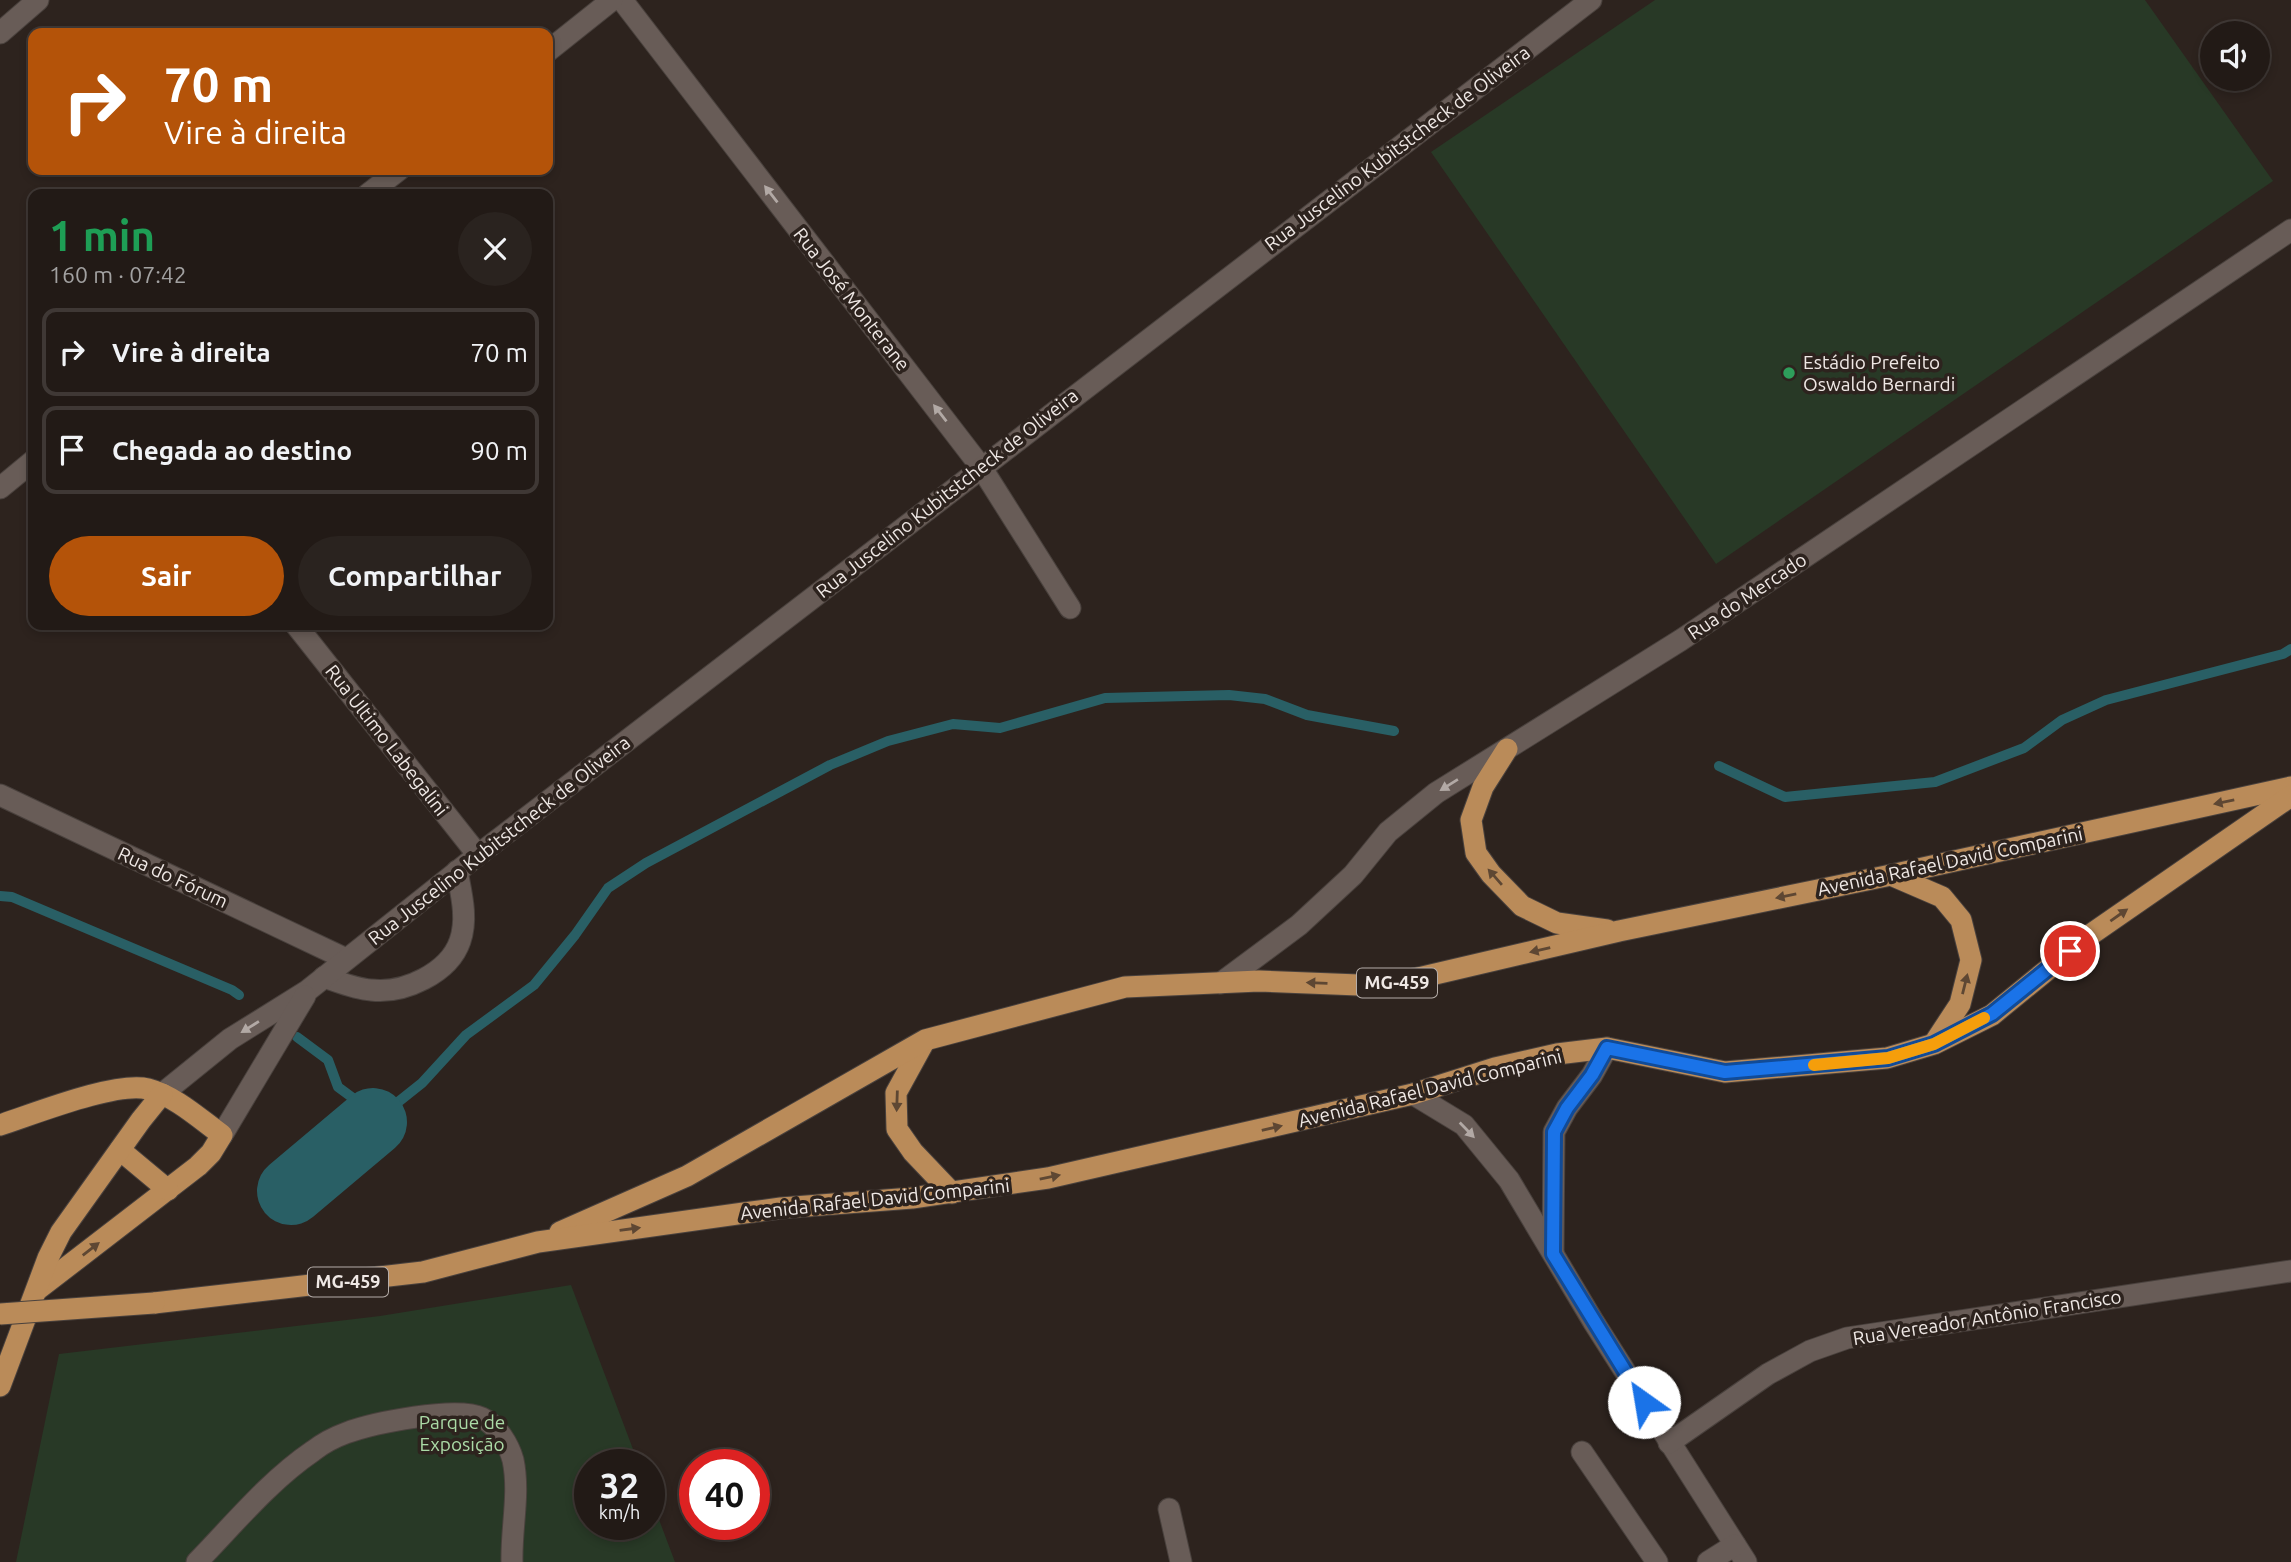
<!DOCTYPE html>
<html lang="pt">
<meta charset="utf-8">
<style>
body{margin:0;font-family:Ubuntu,sans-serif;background:#2a231f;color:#f1f3f6;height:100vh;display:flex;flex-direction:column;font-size:26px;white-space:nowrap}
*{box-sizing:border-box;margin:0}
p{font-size:23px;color:#a2a1a1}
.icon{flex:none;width:38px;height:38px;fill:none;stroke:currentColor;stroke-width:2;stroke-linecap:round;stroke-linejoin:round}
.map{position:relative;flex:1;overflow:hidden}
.drawer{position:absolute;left:28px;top:189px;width:525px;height:441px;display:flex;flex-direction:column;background:#221a16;border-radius:14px;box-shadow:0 4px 10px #0003,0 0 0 2px #3f3835}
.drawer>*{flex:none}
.guide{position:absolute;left:28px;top:28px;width:525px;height:147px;border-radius:14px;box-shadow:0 4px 10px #0003,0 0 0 2px #3f3835;background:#b45309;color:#fff;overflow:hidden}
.buttons{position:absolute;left:2200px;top:21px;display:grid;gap:14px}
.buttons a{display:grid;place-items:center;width:70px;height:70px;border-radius:50%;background:#221a16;box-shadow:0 4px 10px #0003,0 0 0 2px #3f3835;font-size:35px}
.speed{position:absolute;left:574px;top:1449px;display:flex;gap:14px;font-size:35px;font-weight:700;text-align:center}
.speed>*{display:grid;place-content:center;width:91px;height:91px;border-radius:50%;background:#221a16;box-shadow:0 4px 10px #0003,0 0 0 2px #3f3835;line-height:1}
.speed small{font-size:18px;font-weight:400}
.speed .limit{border:10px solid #d22;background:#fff;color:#111}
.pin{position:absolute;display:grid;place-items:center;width:60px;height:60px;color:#fff;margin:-30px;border:4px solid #fff;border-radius:50%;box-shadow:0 2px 7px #0007}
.me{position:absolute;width:77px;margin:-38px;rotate:328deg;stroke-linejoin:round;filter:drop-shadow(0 0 5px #0008)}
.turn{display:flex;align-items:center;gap:24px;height:147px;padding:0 21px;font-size:32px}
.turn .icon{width:91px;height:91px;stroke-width:2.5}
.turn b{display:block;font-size:49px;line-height:60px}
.round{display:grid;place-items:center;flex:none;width:74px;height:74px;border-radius:37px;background:#2a231f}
.headline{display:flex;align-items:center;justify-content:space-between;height:119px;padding:0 21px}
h1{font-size:42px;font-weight:600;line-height:52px;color:#1e9e55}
.cta{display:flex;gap:14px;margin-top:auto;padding:14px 21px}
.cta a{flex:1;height:80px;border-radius:42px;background:#b45309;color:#fff;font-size:28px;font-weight:600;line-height:80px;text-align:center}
.cta a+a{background:#2a231f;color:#f1f3f6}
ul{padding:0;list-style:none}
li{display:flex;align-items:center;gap:21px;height:88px;margin:0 14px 10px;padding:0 7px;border:4px solid #3f3835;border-radius:14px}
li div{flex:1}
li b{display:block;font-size:26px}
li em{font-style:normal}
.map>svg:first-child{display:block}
.green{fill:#283926}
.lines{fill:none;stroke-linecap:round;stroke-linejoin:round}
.stream{stroke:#295f65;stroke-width:10}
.river{stroke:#295f65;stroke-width:68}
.minor-casing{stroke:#49413d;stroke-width:23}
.major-casing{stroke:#49413d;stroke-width:23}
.minor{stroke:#685c57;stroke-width:21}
.major{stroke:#ba8b59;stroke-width:21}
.major-bridge-casing{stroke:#49413d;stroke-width:23;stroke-linecap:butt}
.major-bridge{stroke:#ba8b59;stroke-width:21}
.oneway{fill:#b2a9a5}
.oneway2{fill:#5e4733}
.route-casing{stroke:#114b97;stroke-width:18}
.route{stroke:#1a73e8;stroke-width:12}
.slow{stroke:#f59e0b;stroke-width:12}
.leisure-dot{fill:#2e9e5b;stroke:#2d231e;stroke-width:2.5}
.labels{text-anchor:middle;stroke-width:7;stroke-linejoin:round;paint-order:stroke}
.shield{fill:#2d231e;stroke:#b5ada9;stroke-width:2}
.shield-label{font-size:18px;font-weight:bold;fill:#efe8e5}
.street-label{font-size:19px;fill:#efe8e5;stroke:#2d231e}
.poi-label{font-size:19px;fill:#efe8e5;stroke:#2d231e;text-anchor:start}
.park-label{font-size:19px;fill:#abdaa6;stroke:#2d231e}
</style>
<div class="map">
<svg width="2291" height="1562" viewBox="0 0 2291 1562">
<rect width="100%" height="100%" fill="#2d231e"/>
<g class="green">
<polygon points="1655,0 2145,0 2273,181 1716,564 1431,152"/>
<polygon points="571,1285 639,1465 590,1465 590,1524 649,1524 649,1493 675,1562 16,1562 59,1354 380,1316"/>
</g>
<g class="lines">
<g class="stream">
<polyline points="1719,766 1785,797 1935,782 2024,748 2062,720 2106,700 2283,654 2291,649"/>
<polyline points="0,896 12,897 232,990 239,995"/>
<polyline points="297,1037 328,1060 338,1087 357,1101 373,1122 422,1083 466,1035 534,985 575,935 608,888 646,863 830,765 888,741 953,724 1000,728 1105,698 1229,695 1265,699 1307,715 1394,731"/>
</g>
<polyline class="river" points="291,1191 373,1122"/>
<g class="minor-casing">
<g id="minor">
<polyline points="622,0 981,467 1070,608"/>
<polyline points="0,33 38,0"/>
<polyline points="548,51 612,0"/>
<polyline points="368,194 399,170"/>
<polyline points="0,488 33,461"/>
<polyline points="296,625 478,855"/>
<polyline points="0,795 346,959"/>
<path d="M324 977C339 982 355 989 371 990 404 994 449 973 460 941 468 918 461 893 457 871"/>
<polyline points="1221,983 1299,925 1353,875 1388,832 1436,793 1681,640 2291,230"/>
<polyline points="162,1094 230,1039 307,991 478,855 1591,0"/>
<polyline points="1413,1094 1464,1125 1509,1180 1593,1321 1746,1562"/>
<polyline points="222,1135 305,996"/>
<polyline points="1553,1252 1554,1132 1567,1108 1592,1075 1607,1048"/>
<polyline points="1669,1443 1768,1374 1810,1351 1847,1338 2291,1271"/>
<polyline points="1582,1452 1657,1562"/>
<polyline points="1169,1509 1181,1562"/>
<path d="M197 1562C234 1524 269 1481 313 1451 322 1444 335 1437 346 1433 373 1423 456 1406 482 1418 497 1425 509 1445 513 1460 520 1493 511 1529 512 1562"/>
<polyline points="1708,1562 1735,1545"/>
</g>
</g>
<g class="major-casing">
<g id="major">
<polyline points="1507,749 1483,787 1471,820 1476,853 1491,874 1522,906 1557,923 1607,930"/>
<polyline points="1891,875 1942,897 1961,920 1971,960 1960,1004 1935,1042"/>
<polyline points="924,1042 896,1093 897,1129 913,1152 952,1193"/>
<path d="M0 1125C34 1114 116 1081 148 1089 175 1096 200 1119 222 1135L211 1153 198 1166 37 1290"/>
<polyline points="120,1150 168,1190"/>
<polyline points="560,1232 687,1176 925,1040 1125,987 1259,981 1384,986 1619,931 1891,875 2291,787"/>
<polyline points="154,1303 423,1272 538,1242 744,1213 781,1208 912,1198 1048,1178 1413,1094 1495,1068 1557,1054 1607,1048 1725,1072 1887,1058 1934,1044 1992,1015 2090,935 2291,796"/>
<polyline points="0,1386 48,1258 61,1232 141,1120 162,1094"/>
</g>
</g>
<use href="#minor" class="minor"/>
<use href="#major" class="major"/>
<g class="major-bridge-casing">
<polyline id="major-bridge" points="0,1314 154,1303"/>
</g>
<use href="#major-bridge" class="major-bridge"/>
</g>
<defs><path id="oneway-solid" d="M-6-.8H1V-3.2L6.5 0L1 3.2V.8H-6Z" transform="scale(1.75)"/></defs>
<g class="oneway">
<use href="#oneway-solid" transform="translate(771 194) rotate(-128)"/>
<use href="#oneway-solid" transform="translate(940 413) rotate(-128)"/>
<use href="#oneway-solid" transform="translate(1449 785) rotate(148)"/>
<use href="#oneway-solid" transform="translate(250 1027) rotate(148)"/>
<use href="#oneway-solid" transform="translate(1467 1130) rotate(46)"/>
</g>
<g class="oneway2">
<use href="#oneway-solid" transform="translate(2224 802) rotate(168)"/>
<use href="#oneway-solid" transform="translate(1495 877) rotate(-131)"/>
<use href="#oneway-solid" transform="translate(1786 896) rotate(168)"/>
<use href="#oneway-solid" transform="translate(2119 915) rotate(-35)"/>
<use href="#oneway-solid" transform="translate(1540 950) rotate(167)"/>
<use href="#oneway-solid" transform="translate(1317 983) rotate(-178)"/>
<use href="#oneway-solid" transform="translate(1965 984) rotate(-76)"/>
<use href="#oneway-solid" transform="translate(897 1101) rotate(92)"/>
<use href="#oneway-solid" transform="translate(1272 1128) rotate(-13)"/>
<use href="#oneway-solid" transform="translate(1050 1177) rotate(-11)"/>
<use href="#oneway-solid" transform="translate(630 1229) rotate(-8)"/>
<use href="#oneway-solid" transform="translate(91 1249) rotate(-38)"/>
</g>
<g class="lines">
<g class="route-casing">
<polyline id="route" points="1644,1402 1553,1254 1554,1132 1567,1108 1592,1075 1607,1048 1725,1072 1888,1058 1934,1044 1992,1014 2070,951"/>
</g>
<use href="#route" class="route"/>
<polyline class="slow" points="1814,1065 1888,1058 1934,1044 1984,1018"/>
</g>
<circle class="leisure-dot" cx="1789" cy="373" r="7"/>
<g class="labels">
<g class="shield">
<rect x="1357" y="968.5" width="80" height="29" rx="5"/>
<rect x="308" y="1267.5" width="80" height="29" rx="5"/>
</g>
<g class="shield-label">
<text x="1397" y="989">MG-459</text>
<text x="348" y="1288">MG-459</text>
</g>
<g class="street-label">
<text transform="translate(1397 148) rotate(-37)" y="7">Rua Juscelino Kubitstcheck de Oliveira</text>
<text transform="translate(852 299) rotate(52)" y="7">Rua José Monterane</text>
<text transform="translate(947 493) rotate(-38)" y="7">Rua Juscelino Kubitstcheck de Oliveira</text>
<text transform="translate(1747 596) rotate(-34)" y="7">Rua do Mercado</text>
<text transform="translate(387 740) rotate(52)" y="7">Rua Ultimo Labegalini</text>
<text transform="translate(499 840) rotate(-38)" y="7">Rua Juscelino Kubitstcheck de Oliveira</text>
<text transform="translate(1950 861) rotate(-12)" y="7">Avenida Rafael David Comparini</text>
<text transform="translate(173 877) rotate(25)" y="7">Rua do Fórum</text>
<text transform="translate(1430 1088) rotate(-14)" y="7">Avenida Rafael David Comparini</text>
<text transform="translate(875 1199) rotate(-6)" y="7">Avenida Rafael David Comparini</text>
<text transform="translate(1987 1317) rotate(-9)" y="7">Rua Vereador Antônio Francisco</text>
</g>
<g class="poi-label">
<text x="1803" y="369">Estádio Prefeito<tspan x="1803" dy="22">Oswaldo Bernardi</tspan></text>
</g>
<g class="park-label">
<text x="462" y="1429">Parque de<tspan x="462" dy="22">Exposição</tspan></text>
</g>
</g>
</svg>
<div class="buttons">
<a><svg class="icon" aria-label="sound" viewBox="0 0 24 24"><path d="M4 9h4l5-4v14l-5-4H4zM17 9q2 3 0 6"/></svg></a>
</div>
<div class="speed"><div>32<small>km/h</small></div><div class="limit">40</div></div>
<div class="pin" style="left:2070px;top:951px;background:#d93025"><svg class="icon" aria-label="arrive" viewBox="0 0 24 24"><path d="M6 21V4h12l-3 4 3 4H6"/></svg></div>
<svg class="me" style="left:1644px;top:1402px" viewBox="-20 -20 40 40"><circle r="19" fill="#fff"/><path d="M0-13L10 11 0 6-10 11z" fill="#1a73e8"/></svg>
<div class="guide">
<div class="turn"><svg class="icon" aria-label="right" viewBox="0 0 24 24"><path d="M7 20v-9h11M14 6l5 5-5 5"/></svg><div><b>70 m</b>Vire à direita</div></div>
</div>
<section class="drawer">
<div class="headline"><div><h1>1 min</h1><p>160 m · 07:42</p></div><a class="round"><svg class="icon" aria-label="close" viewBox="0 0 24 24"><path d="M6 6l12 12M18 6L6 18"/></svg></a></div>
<ul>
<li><svg class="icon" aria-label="right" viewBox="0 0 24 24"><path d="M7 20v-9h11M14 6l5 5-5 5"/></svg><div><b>Vire à direita</b></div><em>70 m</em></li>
<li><svg class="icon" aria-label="arrive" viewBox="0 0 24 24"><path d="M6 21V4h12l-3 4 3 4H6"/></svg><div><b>Chegada ao destino</b></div><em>90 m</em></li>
</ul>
<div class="cta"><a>Sair</a><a>Compartilhar</a></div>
</section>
</div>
